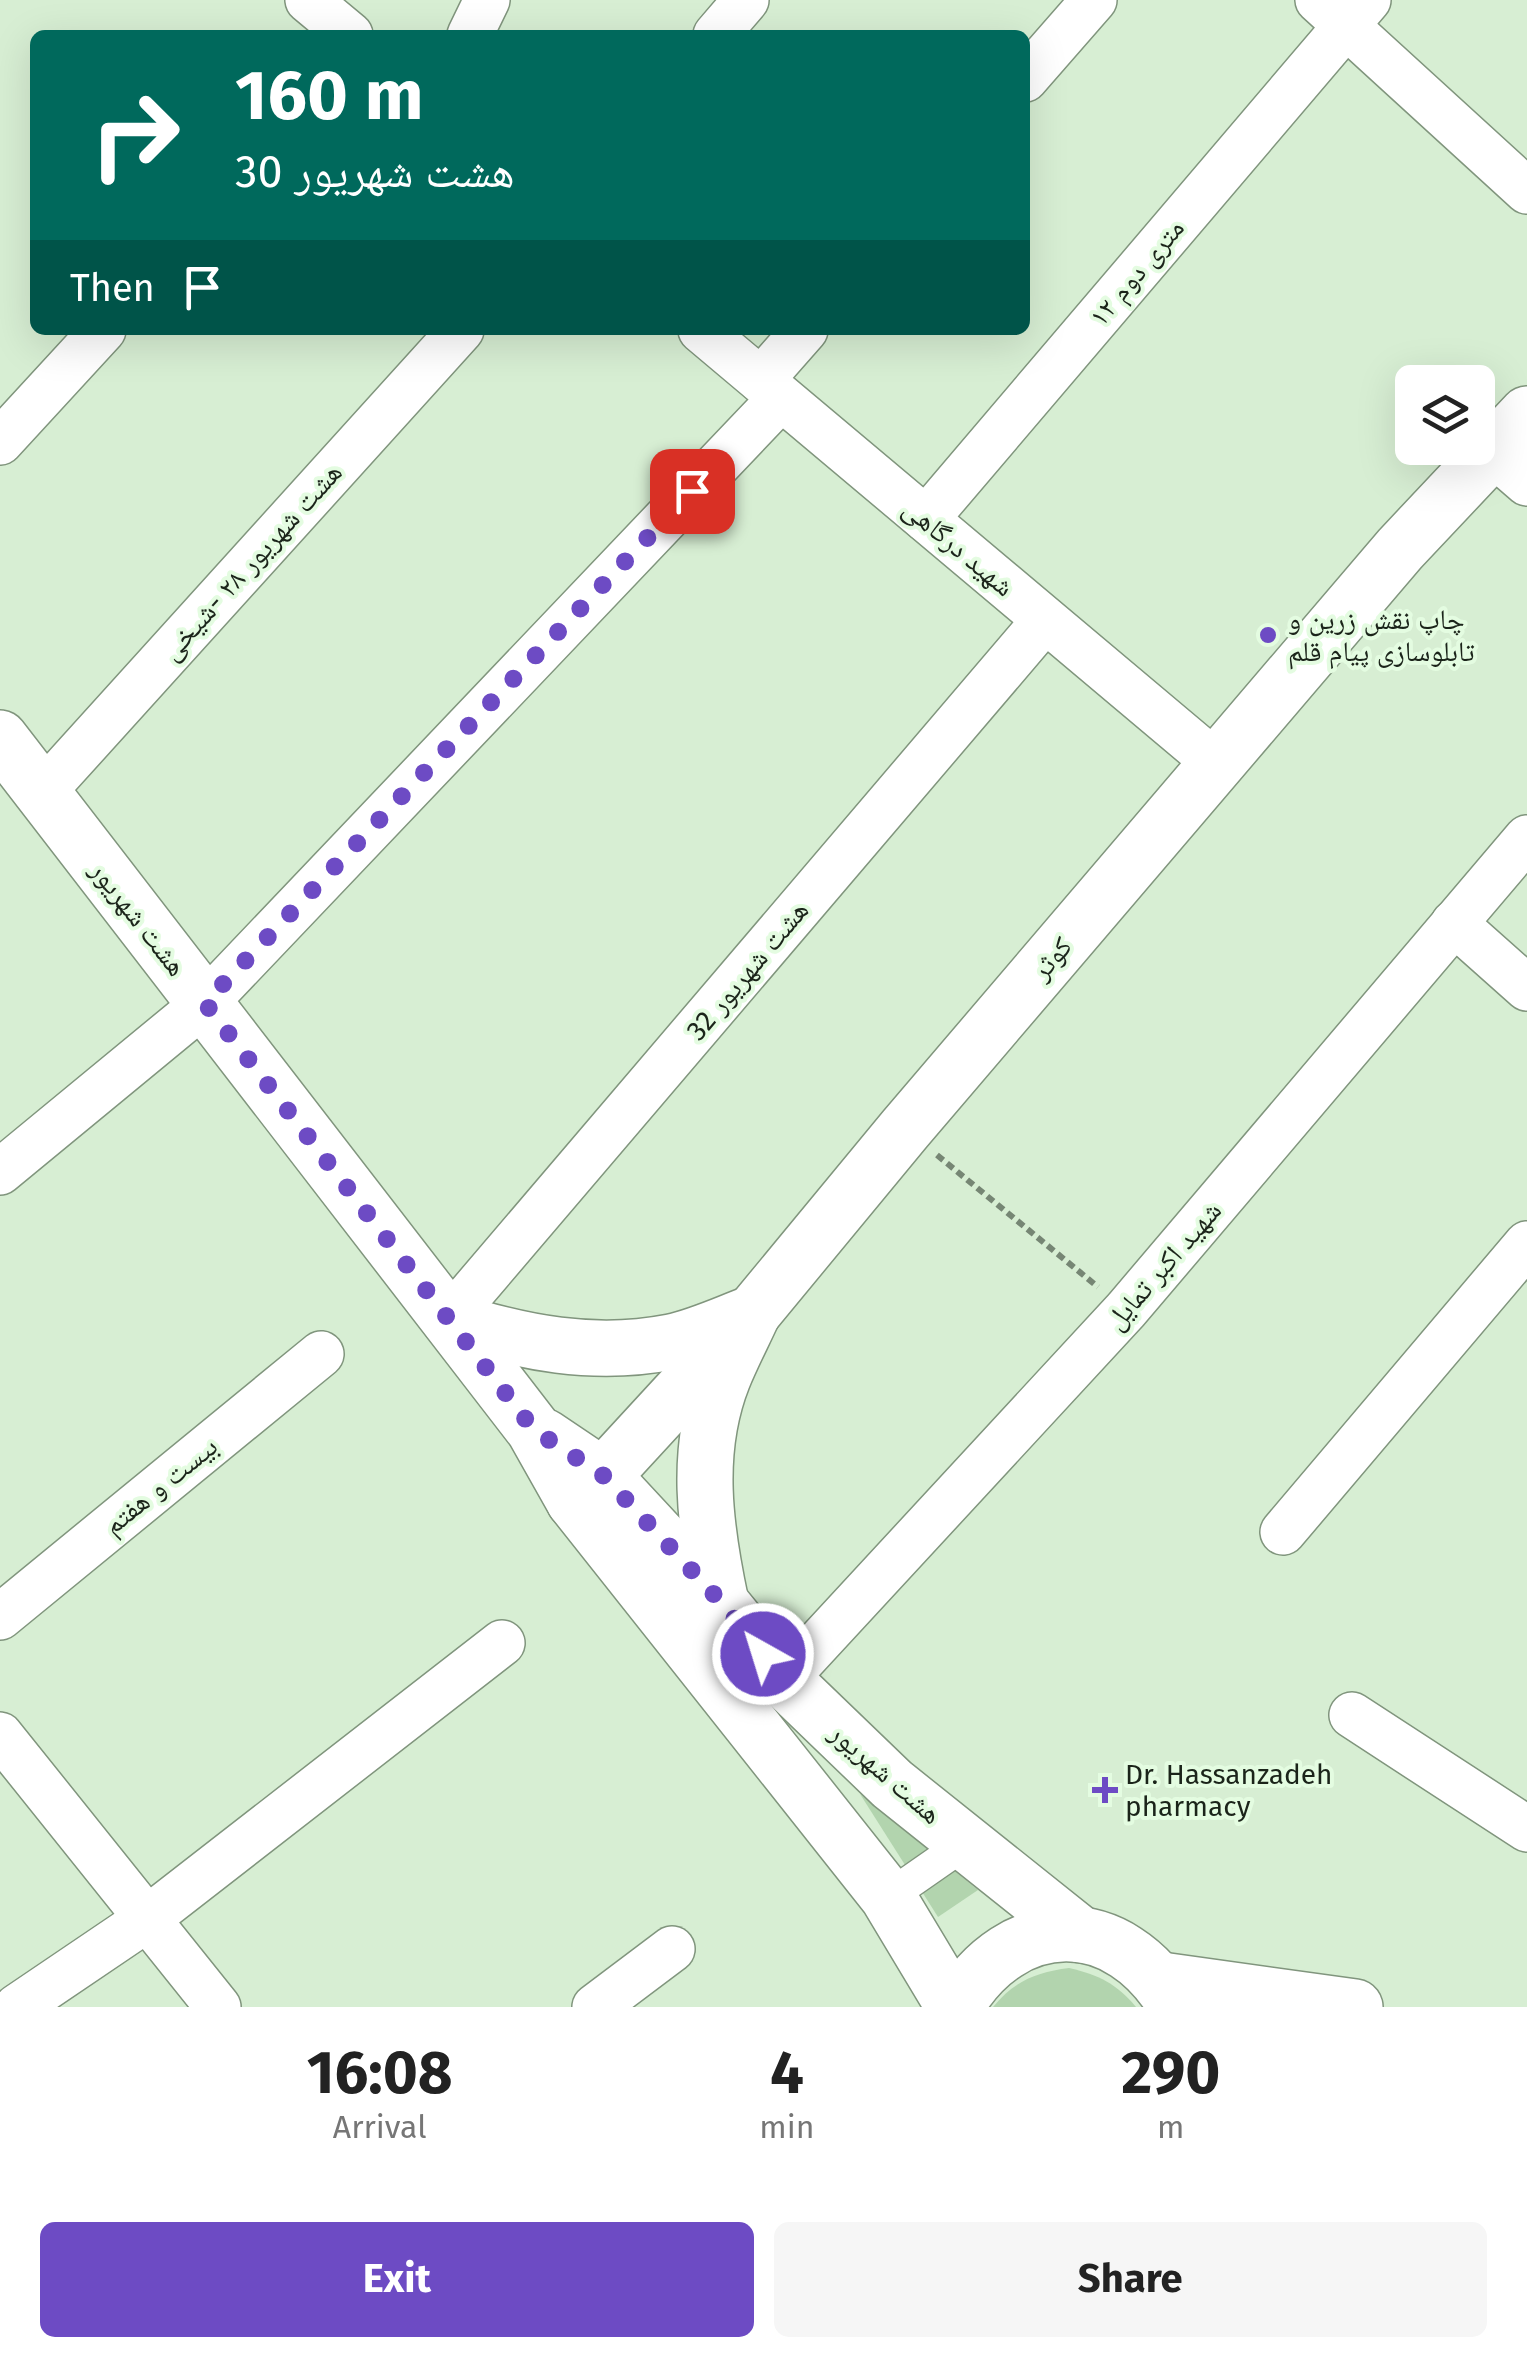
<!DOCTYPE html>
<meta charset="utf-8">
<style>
body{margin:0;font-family:"Fira Sans","Noto Naskh Arabic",sans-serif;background:#f6f6f6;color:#222;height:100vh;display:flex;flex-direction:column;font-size:38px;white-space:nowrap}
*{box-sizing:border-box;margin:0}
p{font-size:32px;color:#767676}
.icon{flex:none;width:55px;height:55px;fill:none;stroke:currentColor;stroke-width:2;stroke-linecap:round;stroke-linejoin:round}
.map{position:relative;height:2007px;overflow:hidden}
.side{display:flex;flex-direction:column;background:#fff;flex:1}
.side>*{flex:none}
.banner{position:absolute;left:30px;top:30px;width:1000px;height:305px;border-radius:15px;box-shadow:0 10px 40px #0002;background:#00695c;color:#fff;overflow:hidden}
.fabs{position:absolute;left:1395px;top:365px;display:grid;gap:20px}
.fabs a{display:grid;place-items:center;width:100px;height:100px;border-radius:15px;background:#fff;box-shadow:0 10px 40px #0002;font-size:50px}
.pin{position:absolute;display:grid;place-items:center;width:85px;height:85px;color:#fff;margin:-42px;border-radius:20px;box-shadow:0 5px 15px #0006}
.me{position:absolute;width:110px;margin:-55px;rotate:321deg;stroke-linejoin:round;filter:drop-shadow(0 0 8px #0008)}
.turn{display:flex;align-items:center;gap:35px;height:210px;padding:0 40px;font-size:45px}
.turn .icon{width:130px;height:130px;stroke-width:2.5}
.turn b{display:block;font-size:70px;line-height:85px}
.then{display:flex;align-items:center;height:95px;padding:0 40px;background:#0003;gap:20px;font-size:38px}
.eta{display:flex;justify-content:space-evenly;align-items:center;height:170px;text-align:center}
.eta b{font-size:60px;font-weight:700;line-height:70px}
.cta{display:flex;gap:20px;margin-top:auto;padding:20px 40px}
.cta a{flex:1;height:115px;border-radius:15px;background:#6d4bc4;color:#fff;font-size:40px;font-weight:700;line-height:115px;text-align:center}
.cta a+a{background:#f6f6f6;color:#222}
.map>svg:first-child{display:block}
.green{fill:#b2d4ae}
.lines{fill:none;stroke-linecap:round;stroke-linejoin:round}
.pedestrian-casing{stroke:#80957d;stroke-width:35}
.minor-casing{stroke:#80957d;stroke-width:48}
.tertiary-casing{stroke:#80957d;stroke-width:58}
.secondary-casing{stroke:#80957d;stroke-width:58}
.path{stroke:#768674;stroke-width:6;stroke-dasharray:8 5;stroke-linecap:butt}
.pedestrian{stroke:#fff;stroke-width:32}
.minor{stroke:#fff;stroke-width:45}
.tertiary{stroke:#fff;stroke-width:55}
.secondary{stroke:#fff;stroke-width:55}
.route{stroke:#6d4bc4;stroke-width:18;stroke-dasharray:0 32.4}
.poi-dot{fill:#6d4bc4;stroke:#e4fce1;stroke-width:4}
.labels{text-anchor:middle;stroke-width:8;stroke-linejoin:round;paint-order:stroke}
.street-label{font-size:28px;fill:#1b241a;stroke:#e4fce1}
.poi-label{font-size:28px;fill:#1b241a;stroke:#e4fce1;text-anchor:start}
</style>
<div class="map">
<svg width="1527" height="2007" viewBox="0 0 1527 2007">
<rect width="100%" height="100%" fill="#d7eed3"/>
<g class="green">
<polygon points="860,1794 978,1890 938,1917"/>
<path d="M1069 1968C1099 1975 1117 1984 1136 2007H993C1014 1981 1037 1972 1069 1968Z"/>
</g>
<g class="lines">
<g class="pedestrian-casing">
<polyline id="pedestrian" points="888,1897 967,1842"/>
</g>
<g class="minor-casing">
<g id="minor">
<polyline points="308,0 350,35"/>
<polyline points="1318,0 1527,191"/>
<polyline points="470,35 487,0"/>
<polyline points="716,35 746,0"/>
<polyline points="1025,79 1094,0"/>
<polyline points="701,330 1217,764"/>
<polyline points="761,380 805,330"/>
<polyline points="0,442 103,330"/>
<polyline points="1490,451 1527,483"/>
<polyline points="926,519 1368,0"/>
<polyline points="42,793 461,330"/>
<polyline points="1454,923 1527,988"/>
<polyline points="0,1172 205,1003 781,398"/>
<polyline points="449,1319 1045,620"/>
<polyline points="1283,1532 1527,1244"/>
<polyline points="0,1617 321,1354"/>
<polyline points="784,1680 1126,1310 1527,838"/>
<polyline points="1352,1715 1527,1829"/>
<polyline points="0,1735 218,2007"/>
<polyline points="17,2007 147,1919 502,1643"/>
<polyline points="595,2007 672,1949"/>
</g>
</g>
<g class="tertiary-casing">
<polyline id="tertiary" points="574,1501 603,1476 753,1313 905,1129 1400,549 1527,414"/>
</g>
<g class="secondary-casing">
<g id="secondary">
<polyline points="0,738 534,1430 574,1501 888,1897 954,2007"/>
<path d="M449 1319C521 1343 595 1357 671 1342 699 1336 726 1323 753 1313"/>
<polyline points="545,1437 603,1476 721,1603 784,1680 892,1784 1081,1935"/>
<path d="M721 1603C705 1528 694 1451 723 1378 732 1356 743 1335 753 1313"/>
<polyline points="1161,1980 1355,2007"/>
<path d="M956 2007C1012 1910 1120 1909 1176 2007"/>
</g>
</g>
<polyline class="path" points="937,1155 1098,1287"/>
<use href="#pedestrian" class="pedestrian"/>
<use href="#minor" class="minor"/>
<use href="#tertiary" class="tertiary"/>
<use href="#secondary" class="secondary"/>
</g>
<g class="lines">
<polyline class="route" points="692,491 205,1003 534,1430 604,1476 721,1602 763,1654"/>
</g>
<g class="poi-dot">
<circle cx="1268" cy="635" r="10"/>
<path d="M1100 1775h10v10h10v10h-10v10h-10v-10h-10v-10h10z"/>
</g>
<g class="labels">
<g class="street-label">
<text transform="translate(1136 272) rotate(-50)" y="10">۱۲ متری دوم</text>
<text transform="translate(959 547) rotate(40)" y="10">شهید درگاهی</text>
<text transform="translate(251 561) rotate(-48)" y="10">هشت شهریور ۲۸ -شیخی</text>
<text transform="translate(139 918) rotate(52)" y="10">هشت شهریور</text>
<text transform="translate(1051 958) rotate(-49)" y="10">کوثر</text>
<text transform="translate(747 970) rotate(-50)" y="10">هشت شهریور 32</text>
<text transform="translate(1163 1265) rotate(-49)" y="10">شهید اکبر تمایل</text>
<text transform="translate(160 1485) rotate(-39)" y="10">بیست و هفتم</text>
<text transform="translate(886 1773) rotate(41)" y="10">هشت شهریور</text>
</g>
<g class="poi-label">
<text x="1288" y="629">چاپ نقش زرین و<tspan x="1288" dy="32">تابلوسازی پیام قلم</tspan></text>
<text x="1125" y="1784">Dr. Hassanzadeh<tspan x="1125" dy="32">pharmacy</tspan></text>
</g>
</g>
</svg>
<div class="fabs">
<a><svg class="icon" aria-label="layers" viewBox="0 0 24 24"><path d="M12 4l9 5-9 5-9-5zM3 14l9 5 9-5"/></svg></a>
</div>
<div class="pin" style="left:692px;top:491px;background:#d93025"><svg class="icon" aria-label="arrive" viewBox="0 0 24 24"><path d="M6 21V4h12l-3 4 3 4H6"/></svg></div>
<svg class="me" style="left:763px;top:1654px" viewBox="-20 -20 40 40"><circle r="17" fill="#6d4bc4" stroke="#fff" stroke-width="3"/><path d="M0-11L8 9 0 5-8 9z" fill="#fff"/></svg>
<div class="banner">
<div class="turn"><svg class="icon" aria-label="right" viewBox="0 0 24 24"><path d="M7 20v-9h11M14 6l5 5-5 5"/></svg><div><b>160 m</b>هشت شهریور 30</div></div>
<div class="then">Then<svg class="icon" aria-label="arrive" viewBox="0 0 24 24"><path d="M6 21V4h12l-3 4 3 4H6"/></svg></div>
</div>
</div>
<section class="side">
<div class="eta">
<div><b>16:08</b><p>Arrival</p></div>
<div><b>4</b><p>min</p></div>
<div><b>290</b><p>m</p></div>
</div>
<div class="cta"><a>Exit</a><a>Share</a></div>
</section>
